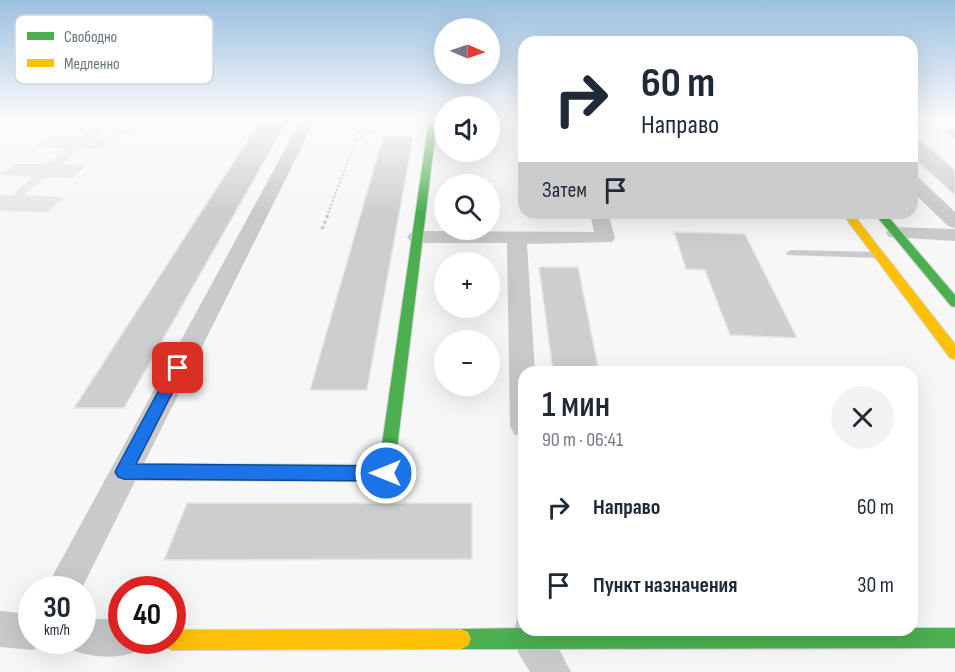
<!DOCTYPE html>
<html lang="ru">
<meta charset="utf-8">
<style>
body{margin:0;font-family:"Sofia Sans Condensed",sans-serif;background:#f2f2f3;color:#1f2937;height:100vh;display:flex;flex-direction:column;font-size:22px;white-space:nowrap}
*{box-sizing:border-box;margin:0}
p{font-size:20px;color:#747a83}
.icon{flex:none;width:33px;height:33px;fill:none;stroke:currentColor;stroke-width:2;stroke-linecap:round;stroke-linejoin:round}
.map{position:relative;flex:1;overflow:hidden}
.details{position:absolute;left:518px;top:366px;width:400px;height:270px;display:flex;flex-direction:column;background:#fff;border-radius:18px;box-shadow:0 6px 24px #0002}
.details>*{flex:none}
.banner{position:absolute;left:518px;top:36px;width:400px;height:183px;border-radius:18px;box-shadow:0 6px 24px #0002;background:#fff;color:#1f2937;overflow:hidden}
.needle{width:39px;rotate:92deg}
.tools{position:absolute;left:434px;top:18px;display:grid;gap:12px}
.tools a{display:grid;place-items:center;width:66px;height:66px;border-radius:50%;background:#fff;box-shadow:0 6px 24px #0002;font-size:30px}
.speed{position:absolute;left:18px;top:576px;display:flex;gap:12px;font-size:30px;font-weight:700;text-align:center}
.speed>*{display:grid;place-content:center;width:78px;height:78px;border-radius:50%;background:#fff;box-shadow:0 6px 24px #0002;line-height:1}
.speed small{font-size:15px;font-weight:400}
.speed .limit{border:9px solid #d22;background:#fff;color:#111}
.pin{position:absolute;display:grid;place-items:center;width:51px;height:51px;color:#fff;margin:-26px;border-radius:12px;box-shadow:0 3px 9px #0006}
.me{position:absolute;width:66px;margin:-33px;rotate:270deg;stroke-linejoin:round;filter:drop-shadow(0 0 4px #0008)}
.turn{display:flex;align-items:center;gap:21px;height:126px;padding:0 24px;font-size:27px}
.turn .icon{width:78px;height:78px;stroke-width:2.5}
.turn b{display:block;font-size:42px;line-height:51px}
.then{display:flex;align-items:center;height:57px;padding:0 24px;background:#0003;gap:12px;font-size:22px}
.round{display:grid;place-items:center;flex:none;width:63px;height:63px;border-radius:32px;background:#f2f2f3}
.summary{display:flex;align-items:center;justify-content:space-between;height:102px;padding:0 24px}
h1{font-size:36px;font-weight:600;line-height:45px}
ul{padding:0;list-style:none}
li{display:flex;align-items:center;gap:18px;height:78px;padding:0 24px}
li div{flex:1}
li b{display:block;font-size:22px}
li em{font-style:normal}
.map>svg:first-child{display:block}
.built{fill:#e6e7e7}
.building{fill:#cdcecf;stroke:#e6e6e6;stroke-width:1.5}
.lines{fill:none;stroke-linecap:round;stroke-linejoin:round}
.fast-casing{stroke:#d2d3d4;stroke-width:2}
.slow-casing{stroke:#d2d3d4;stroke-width:2}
.path-far1{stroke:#c7c7c8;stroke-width:2;stroke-dasharray:2 2;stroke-linecap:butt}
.path{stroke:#c7c7c8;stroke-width:3;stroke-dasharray:3 3;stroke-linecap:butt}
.lane{fill:#c8cacb;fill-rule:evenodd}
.street{fill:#c8cacb;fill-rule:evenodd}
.fast{fill:#4caf50;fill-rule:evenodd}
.slow{fill:#ffc107;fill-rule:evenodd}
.route{fill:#1a73e8;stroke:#114b97;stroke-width:1.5}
.key{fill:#fff;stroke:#d1d6d8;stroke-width:1.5}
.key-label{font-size:16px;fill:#66757d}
</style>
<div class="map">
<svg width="955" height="672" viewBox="0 0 955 672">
<rect width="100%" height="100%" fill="#f7f7f7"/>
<polygon class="built" points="67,120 146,120 141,125 108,124 93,137 114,138 103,149 80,148 62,164 87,165 73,178 46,177 24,195 64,197 48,212 0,211 0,195 12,196 33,177 0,175 15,164 47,164 66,148 36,147 50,136 80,137 96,124 63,123"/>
<g class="building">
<polygon points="259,123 286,123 124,408 74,408"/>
<polygon points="912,133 955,170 955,195 912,156"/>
<polygon points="383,137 413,137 367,390 310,390"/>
<polygon points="674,232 745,234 797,338 730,335 705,270 686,269"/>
<polygon points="539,267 578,267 599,372 553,372"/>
<polygon points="187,503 472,503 472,559 164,560"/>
</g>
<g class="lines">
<g class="fast-casing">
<g id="fast">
<polygon points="429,120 437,120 394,473 392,478 386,481 124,480 118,477 116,472 118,467 124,464 379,465"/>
<polygon points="874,213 885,213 955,295 955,307 951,306"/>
<polygon points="524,628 912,630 912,628 955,628 955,648 461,649 454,646 451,639 454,632 461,629"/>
</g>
</g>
<g class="slow-casing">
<g id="slow">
<polygon points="842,213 852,213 955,344 955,359 950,358"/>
<polygon points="461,629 468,632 471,639 468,646 461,649 172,650 165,647 162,640 172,640 172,630"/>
</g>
</g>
<g class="path-far1">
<polyline points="115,135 166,120"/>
<polyline points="357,140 395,120"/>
<polyline points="328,213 359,133 351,128 354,120"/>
</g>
<polyline class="path" points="322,229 329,212"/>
<polygon class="lane" points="791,250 879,252 884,255 879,258 787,255 786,253"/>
<g class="street">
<polygon points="301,120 315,120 81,590 45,590"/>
<polygon points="955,128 955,139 944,132 947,129"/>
<polygon points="912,176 918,177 955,212 955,228 948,226 912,191"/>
<polygon points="590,213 608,213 615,238 612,242 527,244 535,372 524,372 524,438 514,434 510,426 507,243 417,243 410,241 407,237 410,233 417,231 594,232"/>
<polygon points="896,227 955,229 955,241 889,237 886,233 889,229"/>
<polygon points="0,611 32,614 32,640 47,640 45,645 32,650 0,647"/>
<path d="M524 615V630H549L571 672H530C517 652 509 640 518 617Z"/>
<path d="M82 618 122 620V640H140L135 652C115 660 89 657 69 649L65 640H82Z"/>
</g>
<use href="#fast" class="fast"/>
<use href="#slow" class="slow"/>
</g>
<linearGradient id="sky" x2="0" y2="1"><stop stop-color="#9cc0e0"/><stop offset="0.56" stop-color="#fbfbfb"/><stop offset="1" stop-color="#fbfbfb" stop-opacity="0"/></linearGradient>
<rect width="955" height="214" fill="url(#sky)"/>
<polygon class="route" points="178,363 185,368 136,464 386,466 392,468 394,473 392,479 386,481 124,479 118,477 115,472 118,466 173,364"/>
<rect x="15" y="15" width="198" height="69" rx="9" class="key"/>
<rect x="27" y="32" width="27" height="8" fill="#4caf50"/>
<rect x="27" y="59" width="27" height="8" fill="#ffc107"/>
<g class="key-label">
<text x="64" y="42">Свободно</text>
<text x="64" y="69">Медленно</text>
</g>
</svg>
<div class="tools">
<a><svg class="needle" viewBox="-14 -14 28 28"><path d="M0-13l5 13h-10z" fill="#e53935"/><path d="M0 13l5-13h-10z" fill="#747a83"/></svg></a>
<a><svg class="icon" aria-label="sound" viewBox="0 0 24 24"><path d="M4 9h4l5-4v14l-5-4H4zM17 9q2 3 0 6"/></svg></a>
<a><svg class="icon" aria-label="search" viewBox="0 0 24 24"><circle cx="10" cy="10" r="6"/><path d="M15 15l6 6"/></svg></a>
<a>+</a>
<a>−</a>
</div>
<div class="speed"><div>30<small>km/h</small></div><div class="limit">40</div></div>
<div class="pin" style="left:178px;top:368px;background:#d93025"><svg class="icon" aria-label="arrive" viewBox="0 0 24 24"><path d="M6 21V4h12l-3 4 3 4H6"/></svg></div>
<svg class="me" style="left:386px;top:473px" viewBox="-20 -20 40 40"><circle r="17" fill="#1a73e8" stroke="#fff" stroke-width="3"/><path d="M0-11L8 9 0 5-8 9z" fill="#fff"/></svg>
<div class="banner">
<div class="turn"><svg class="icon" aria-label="right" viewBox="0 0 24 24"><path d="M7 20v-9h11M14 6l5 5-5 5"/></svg><div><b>60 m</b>Направо</div></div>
<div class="then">Затем<svg class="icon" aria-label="arrive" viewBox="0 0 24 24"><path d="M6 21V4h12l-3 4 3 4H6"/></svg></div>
</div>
<section class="details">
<div class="summary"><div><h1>1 мин</h1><p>90 m · 06:41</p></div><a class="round"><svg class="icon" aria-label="close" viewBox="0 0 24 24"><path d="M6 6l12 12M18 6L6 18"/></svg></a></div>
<ul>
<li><svg class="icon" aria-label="right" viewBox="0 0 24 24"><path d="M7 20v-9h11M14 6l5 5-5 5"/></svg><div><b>Направо</b></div><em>60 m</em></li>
<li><svg class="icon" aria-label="arrive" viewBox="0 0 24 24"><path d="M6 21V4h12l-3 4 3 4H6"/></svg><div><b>Пункт назначения</b></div><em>30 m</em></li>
</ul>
</section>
</div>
